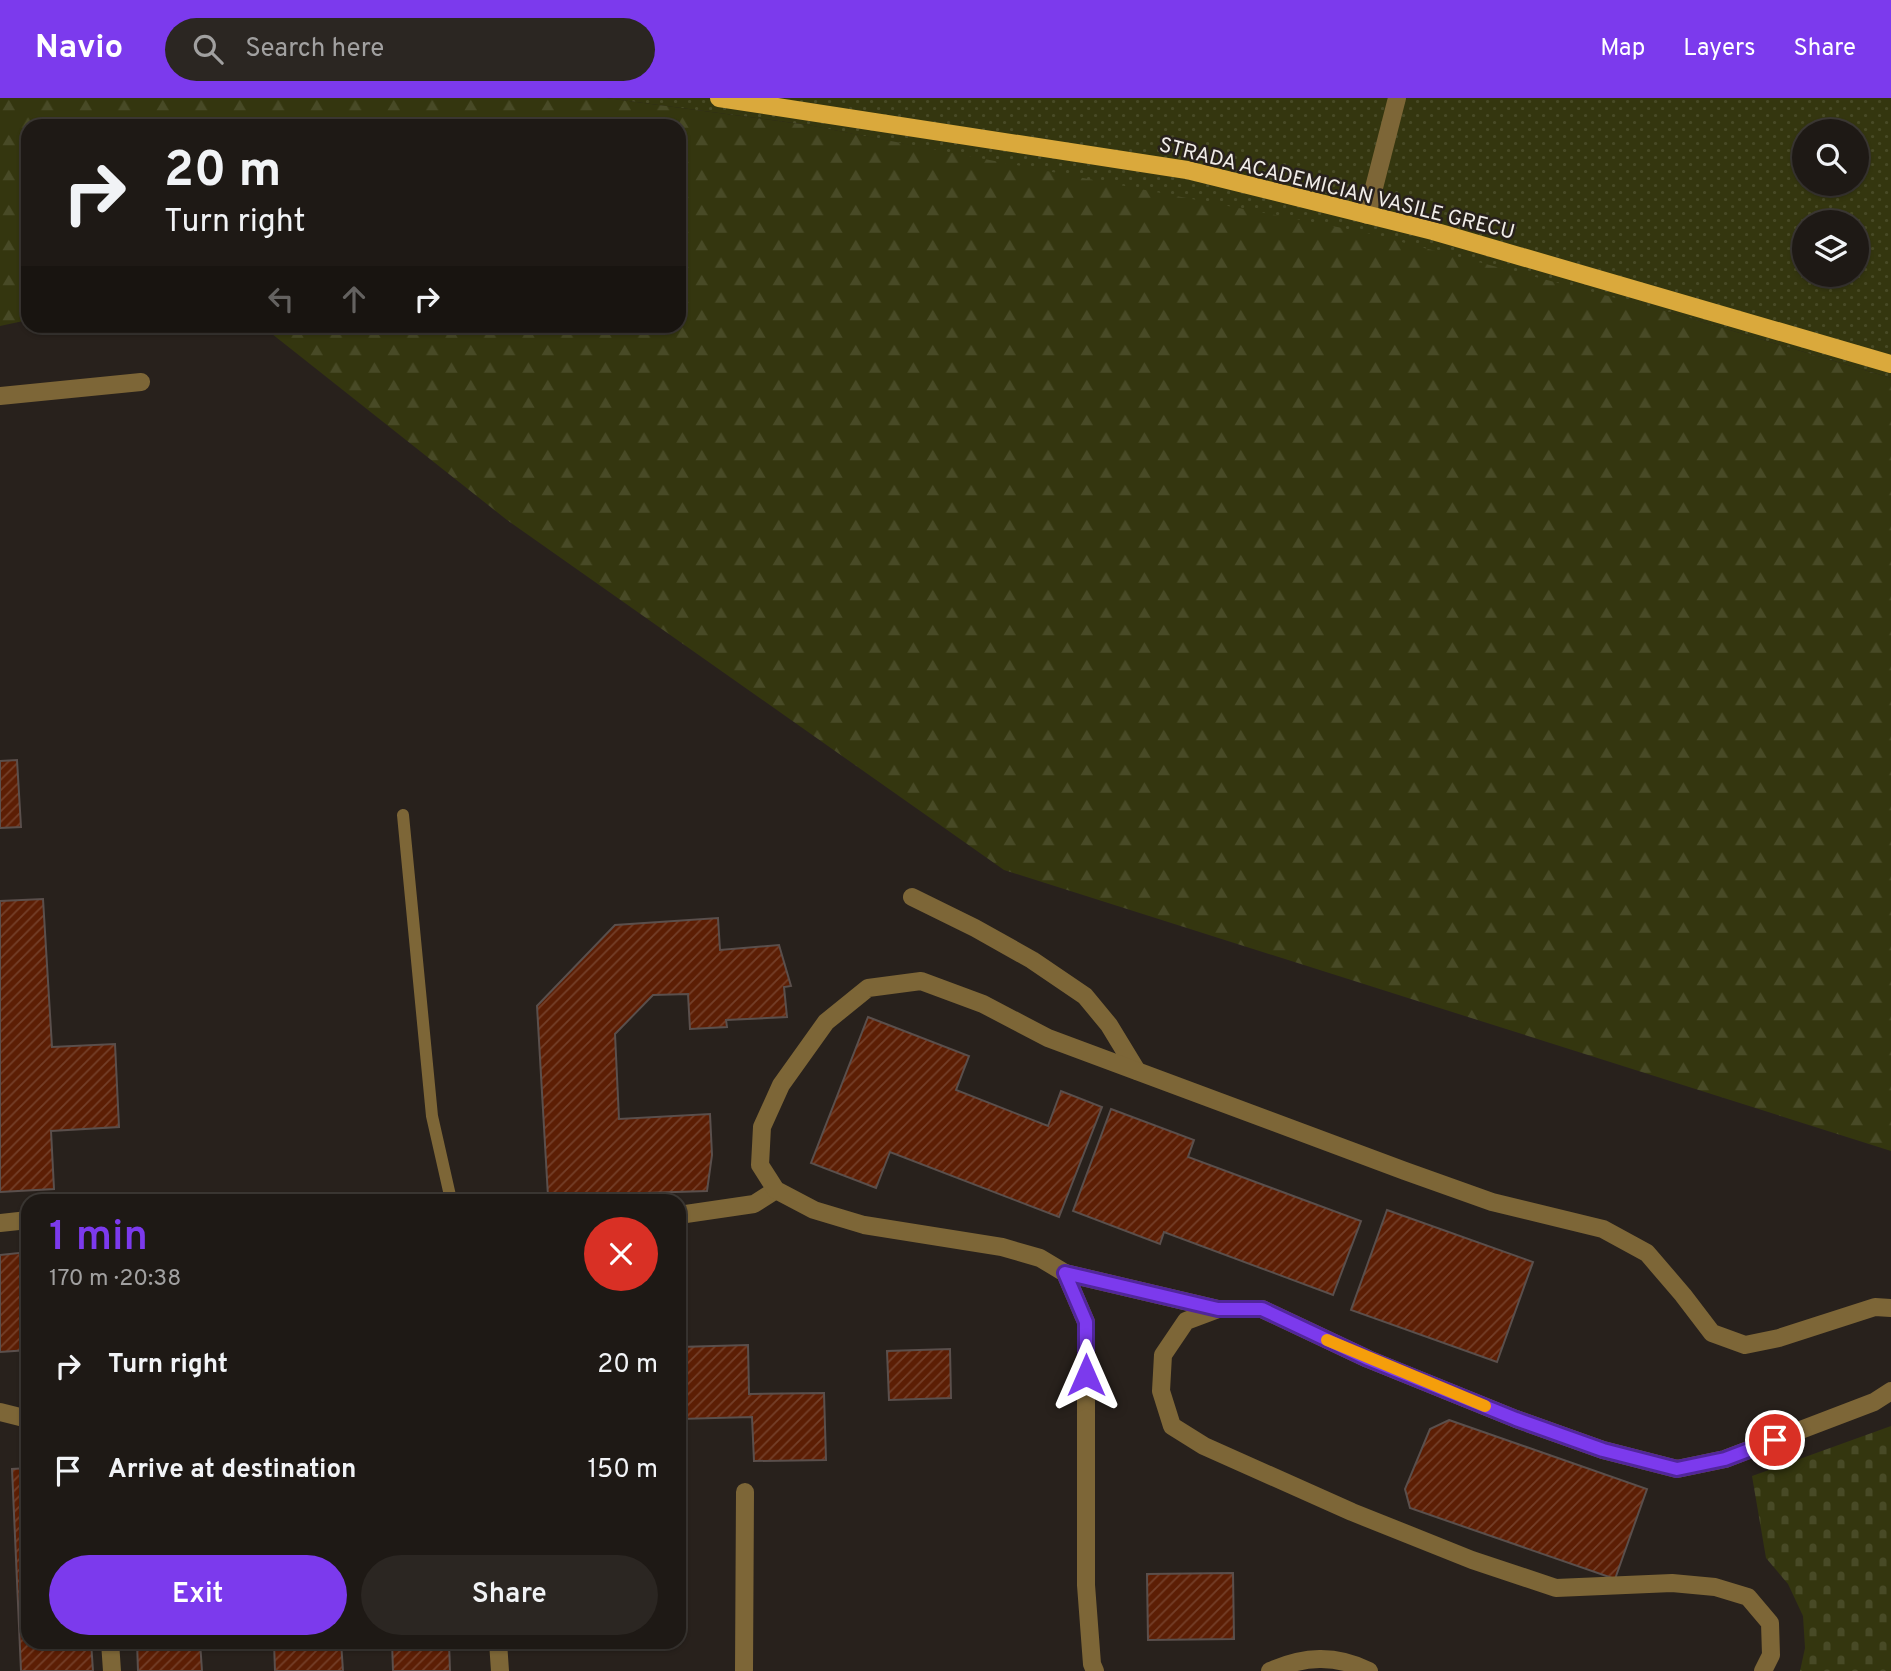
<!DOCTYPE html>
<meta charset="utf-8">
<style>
body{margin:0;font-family:Overpass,sans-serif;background:#2b2622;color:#f1f3f6;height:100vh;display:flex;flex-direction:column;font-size:26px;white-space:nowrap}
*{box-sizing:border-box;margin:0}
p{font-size:23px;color:#a1a0a0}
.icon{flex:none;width:38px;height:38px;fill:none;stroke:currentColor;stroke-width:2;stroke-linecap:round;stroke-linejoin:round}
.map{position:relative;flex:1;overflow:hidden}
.details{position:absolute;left:21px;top:1096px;width:665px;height:455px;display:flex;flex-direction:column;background:#1e1915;border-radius:21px;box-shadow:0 2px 5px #0004,0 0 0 2px #3c3834}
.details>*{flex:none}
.hud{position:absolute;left:21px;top:21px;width:665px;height:214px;border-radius:21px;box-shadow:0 2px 5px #0004,0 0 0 2px #3c3834;background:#1e1915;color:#f1f3f6;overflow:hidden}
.controls{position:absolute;left:1792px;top:21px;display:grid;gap:14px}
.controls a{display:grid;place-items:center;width:77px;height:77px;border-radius:50%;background:#1e1915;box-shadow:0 2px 5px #0004,0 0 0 2px #3c3834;font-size:35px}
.pin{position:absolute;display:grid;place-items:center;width:60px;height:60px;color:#fff;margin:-30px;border:4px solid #fff;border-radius:50%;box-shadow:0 2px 7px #0007}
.me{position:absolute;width:77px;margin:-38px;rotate:0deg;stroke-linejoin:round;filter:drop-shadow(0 0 5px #0008)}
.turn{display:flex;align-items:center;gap:24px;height:147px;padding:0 28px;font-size:32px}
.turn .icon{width:91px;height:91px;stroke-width:2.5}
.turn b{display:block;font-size:49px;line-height:60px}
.lanes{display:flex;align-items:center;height:66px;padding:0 28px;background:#0003;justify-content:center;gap:35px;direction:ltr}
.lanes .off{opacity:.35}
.round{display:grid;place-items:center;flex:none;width:74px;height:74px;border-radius:37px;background:#2b2622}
.overview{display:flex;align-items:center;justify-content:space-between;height:119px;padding:0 28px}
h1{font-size:42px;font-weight:600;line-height:52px;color:#7c3aed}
.cta{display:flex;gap:14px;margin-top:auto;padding:14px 28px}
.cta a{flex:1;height:80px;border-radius:42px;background:#7c3aed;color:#fff;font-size:28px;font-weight:600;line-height:80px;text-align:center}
.cta a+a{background:#2b2622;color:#f1f3f6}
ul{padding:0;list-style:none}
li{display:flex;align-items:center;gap:21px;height:105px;padding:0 28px}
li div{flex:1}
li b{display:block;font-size:26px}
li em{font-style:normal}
header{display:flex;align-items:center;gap:42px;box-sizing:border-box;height:98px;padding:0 35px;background:#7c3aed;color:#fff}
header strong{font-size:33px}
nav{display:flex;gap:38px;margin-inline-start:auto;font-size:24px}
.search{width:490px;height:63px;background:#2b2622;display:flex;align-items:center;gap:18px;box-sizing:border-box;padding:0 24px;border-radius:38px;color:#a1a0a0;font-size:26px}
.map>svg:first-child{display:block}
.grass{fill:url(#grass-dots);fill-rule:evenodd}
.forest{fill:url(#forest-firs)}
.cemetery{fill:url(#cemetery-stones)}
.building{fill:url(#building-hatch);stroke:#5a4f4c;stroke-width:2}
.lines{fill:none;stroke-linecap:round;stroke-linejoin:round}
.service{stroke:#7d6637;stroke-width:12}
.minor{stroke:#7d6637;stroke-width:18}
.primary{stroke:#daa93c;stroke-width:18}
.route-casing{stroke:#51269a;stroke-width:18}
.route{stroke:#7c3aed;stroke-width:12}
.slow{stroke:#f59e0b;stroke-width:12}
.labels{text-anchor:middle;stroke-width:5;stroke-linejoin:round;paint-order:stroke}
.street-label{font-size:21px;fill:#f0ece8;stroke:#28211c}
</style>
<header>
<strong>Navio</strong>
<div class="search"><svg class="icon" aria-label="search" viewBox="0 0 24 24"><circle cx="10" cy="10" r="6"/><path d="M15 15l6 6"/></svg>Search here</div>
<nav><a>Map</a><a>Layers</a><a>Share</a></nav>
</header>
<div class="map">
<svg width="1891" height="1573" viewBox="0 0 1891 1573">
<defs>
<pattern id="grass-dots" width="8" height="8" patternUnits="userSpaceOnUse" patternTransform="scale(1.75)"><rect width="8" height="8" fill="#34360f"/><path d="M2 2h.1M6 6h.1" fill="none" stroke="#484a26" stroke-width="1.8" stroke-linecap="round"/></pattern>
<pattern id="forest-firs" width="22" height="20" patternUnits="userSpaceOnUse" patternTransform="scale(1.75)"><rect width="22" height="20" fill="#34360f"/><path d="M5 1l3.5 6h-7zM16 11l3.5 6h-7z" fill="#484a26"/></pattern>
<pattern id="cemetery-stones" width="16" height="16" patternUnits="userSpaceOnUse" patternTransform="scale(1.75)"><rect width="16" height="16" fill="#34360f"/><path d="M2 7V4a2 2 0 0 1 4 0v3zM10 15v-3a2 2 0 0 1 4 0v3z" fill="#484a26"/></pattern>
<pattern id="building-hatch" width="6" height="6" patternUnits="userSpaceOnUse" patternTransform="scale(1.75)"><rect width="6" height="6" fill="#5c1e04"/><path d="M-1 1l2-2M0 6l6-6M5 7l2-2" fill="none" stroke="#743f29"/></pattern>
</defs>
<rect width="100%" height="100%" fill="#28211c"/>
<path class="grass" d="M606 0H1891V280L1673 215 1031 71 808 27ZM1804 33H1857V86H1804ZM1804 124H1857V177H1804Z"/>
<polygon class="forest" points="0,0 606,0 808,27 1363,134 1673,215 1891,280 1891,1053 1004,772 507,422 262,228 679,228 679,28 28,28 28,222 0,228"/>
<polygon class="cemetery" points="1891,1328 1891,1573 1800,1573 1805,1550 1803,1518 1788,1486 1766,1460 1752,1378"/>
<g class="building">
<polygon points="17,662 21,729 0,730 0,663"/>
<polygon points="43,801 52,949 115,946 119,1029 51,1033 54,1091 0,1094 0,803"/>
<polygon points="718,820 720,852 779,847 791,888 784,889 787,919 726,922 727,929 690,931 688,896 653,897 615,936 619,1021 710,1016 712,1057 707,1093 548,1098 537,908 615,827"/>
<polygon points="868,919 969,958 956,992 1048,1028 1061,993 1102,1009 1059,1119 890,1054 876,1090 811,1065"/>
<polygon points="1111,1011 1194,1042 1188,1059 1361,1123 1333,1197 1164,1134 1160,1146 1073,1113"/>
<polygon points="1387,1112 1533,1164 1497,1264 1351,1212"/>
<polygon points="28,1154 28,1252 0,1254 0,1157"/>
<polygon points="748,1247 749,1296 824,1295 826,1362 754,1363 752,1319 679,1321 679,1249"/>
<polygon points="950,1251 951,1300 889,1302 887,1253"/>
<polygon points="1449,1322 1647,1391 1615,1481 1410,1410 1405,1391 1430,1331"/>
<polygon points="28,1370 28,1544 91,1544 93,1573 21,1573 12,1371"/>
<polygon points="1233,1475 1234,1541 1148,1542 1147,1476"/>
<polygon points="137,1544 200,1544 202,1573 138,1573"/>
<polygon points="274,1544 341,1544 343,1573 275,1573"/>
<polygon points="392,1544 449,1544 450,1573 393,1573"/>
</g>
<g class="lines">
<polyline class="service" points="403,717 432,1018 451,1102"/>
<g class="minor">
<polyline points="1367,117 1397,0"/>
<polyline points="0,298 141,284"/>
<polyline points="912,799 975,830 1032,862 1085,898 1109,927 1137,973"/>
<polyline points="679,1117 754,1106 776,1092"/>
<polyline points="0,1125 28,1122"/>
<polyline points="1065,1175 1218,1211"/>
<polyline points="0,1314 28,1321"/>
<polyline points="110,1544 112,1573"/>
<polyline points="498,1544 500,1573"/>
<polyline points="744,1573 745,1394"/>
<polyline points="1095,1573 1092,1566 1086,1487 1086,1224 1065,1175 1040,1160 1002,1149 864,1127 814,1112 776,1092 760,1067 762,1029 781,987 826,924 868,890 921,883 983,906 1048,940 1405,1073 1492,1104 1603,1131 1647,1155 1683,1197 1712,1235 1745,1247 1779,1240 1875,1209 1891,1210"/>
<path d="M1270 1573C1304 1558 1335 1556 1369 1573"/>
<polyline points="1763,1573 1771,1557 1770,1525 1748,1499 1715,1489 1672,1485 1556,1490 1472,1462 1352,1414 1204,1348 1172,1328 1161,1293 1163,1257 1186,1223 1218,1211 1262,1211 1368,1261 1516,1321 1603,1352 1677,1371 1725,1361 1874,1304 1891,1293"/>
</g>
<polyline class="primary" points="719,0 1187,72 1433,133 1891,266"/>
</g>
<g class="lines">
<g class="route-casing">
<polyline id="route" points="1086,1277 1086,1224 1065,1175 1218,1211 1262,1211 1368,1261 1516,1321 1603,1352 1677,1371 1725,1361 1775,1342"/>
</g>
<use href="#route" class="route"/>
<polyline class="slow" points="1327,1242 1485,1308"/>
</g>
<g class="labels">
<g class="street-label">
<text transform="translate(1337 90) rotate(14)" y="7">STRADA ACADEMICIAN VASILE GRECU</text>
</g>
</g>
</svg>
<div class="controls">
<a><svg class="icon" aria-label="search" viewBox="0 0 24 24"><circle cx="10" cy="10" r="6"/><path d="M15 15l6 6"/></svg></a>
<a><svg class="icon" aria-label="layers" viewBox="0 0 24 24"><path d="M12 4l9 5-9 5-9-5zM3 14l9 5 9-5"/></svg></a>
</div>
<div class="pin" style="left:1775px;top:1342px;background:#d93025"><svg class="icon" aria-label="arrive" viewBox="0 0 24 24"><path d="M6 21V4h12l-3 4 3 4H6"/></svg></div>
<svg class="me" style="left:1086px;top:1277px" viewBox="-20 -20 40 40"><path d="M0-17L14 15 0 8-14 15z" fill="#7c3aed" stroke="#fff" stroke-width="4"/></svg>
<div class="hud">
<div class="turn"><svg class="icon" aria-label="right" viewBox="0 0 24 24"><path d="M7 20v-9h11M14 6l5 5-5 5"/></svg><div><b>20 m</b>Turn right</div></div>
<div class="lanes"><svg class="icon off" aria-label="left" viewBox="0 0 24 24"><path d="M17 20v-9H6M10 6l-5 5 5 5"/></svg><svg class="icon off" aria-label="ahead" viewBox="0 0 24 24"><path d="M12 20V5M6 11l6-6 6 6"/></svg><svg class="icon" aria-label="right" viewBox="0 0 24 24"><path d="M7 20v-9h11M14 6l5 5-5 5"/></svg></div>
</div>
<section class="details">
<div class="overview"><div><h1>1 min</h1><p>170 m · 20:38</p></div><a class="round" style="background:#d93025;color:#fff"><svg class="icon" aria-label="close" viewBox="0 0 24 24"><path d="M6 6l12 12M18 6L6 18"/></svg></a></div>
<ul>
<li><svg class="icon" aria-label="right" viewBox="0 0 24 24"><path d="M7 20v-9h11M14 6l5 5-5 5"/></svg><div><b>Turn right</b></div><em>20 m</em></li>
<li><svg class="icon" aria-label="arrive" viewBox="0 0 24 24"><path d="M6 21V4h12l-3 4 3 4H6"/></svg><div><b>Arrive at destination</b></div><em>150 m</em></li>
</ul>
<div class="cta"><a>Exit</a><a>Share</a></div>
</section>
</div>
